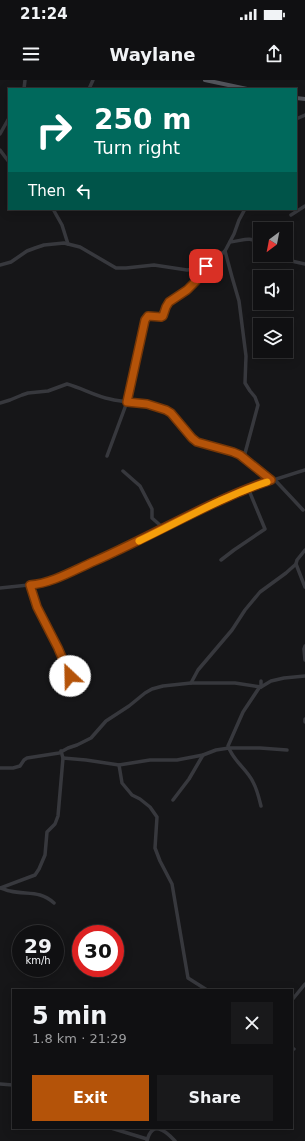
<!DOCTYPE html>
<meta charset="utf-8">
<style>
body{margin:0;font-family:"DejaVu Sans",sans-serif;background:#19191b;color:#f1f3f6;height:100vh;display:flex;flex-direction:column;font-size:15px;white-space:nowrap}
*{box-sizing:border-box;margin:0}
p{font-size:13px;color:#9c9d9f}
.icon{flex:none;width:22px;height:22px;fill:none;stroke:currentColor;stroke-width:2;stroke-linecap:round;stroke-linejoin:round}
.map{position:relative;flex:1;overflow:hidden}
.sheet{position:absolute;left:12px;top:909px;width:281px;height:140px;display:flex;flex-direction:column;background:#101012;border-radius:0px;box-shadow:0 2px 10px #0003,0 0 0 1px #303032}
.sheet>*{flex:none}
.hud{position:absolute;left:8px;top:8px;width:289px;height:122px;border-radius:0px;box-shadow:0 2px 10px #0003,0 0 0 1px #303032;background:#00695c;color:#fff;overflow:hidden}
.needle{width:26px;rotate:212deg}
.buttons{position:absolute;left:253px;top:142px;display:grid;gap:8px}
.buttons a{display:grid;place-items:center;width:40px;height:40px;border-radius:0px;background:#101012;box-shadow:0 2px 10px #0003,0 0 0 1px #303032;font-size:20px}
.speed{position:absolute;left:12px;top:845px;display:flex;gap:8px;font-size:20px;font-weight:700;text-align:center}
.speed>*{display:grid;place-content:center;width:52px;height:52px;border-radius:50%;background:#101012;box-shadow:0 2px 10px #0003,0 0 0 1px #303032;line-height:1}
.speed small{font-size:10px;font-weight:400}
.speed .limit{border:6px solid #d22;background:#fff;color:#111}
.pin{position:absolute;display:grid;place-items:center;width:34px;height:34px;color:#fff;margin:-17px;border-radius:8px;box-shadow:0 2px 6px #0006}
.me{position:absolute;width:44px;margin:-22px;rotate:336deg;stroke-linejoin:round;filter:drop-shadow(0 0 3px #0008)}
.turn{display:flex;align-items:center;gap:14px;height:84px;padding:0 20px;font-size:18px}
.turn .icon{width:52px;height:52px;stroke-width:2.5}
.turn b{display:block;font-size:28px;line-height:34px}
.then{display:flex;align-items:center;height:38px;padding:0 20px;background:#0003;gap:8px;font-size:15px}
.round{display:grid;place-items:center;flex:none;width:42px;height:42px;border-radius:0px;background:#19191b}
.headline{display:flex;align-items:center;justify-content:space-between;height:68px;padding:0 20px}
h1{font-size:24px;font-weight:700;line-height:30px}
.cta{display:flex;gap:8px;margin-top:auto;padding:8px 20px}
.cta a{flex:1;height:46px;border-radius:0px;background:#b45309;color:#fff;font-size:16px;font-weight:700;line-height:46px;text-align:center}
.cta a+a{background:#19191b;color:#f1f3f6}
.status{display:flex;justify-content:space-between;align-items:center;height:28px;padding:0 20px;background:#101012;direction:ltr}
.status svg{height:11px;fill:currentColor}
header{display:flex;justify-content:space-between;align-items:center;height:52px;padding:0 20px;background:#101012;font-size:18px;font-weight:700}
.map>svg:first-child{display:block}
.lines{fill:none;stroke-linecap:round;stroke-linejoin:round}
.minor{stroke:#37383d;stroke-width:3.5}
.major{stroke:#53555c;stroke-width:4}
.route-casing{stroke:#753606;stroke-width:10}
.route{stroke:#b45309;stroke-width:7}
.slow{stroke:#f59e0b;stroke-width:7}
</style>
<div class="status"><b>21:24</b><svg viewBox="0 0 49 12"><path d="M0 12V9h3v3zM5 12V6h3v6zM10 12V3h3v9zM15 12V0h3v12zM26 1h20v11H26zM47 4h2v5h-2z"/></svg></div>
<header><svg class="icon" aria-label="menu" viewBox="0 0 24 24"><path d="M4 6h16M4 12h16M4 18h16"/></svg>Waylane<svg class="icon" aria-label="share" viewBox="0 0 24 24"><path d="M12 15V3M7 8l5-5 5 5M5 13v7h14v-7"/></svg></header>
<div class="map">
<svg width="305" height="1061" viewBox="0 0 305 1061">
<rect width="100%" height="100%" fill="#161618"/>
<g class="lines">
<g class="minor">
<polyline points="24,9 25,0"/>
<polyline points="89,9 93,0"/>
<polyline points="296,39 305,35"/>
<polyline points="0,54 9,38"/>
<polyline points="0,70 9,82"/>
<polyline points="53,129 62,145 68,164"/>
<polyline points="291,135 305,126"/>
<path d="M230 162C243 161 249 155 260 164"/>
<polyline points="225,171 232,197 239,221 246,276 245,303 250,311 255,317 258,325 244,377"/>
<polyline points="274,175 287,180 305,184"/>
<polyline points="0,185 11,182 27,171 35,168 44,165 64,163 80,167 116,188 126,188 154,185 187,190 201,188 212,182 225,171 234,154 239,140 245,129"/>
<path d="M0 323 10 320 22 315 28 313 48 311 67 304C82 308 95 316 110 319 129 324 151 321 168 331 180 339 185 354 197 362L240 375 271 400"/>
<polyline points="107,376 127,322 145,240 148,236 161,237 163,236 166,227 169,222 187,211 196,201 201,188"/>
<polyline points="123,391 140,406 152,429 152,438 161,446 162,449"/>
<polyline points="274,399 303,430"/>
<polyline points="221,480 234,470 265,449 248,408"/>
<polyline points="296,484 305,507"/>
<polyline points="30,505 37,527 57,568 70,596"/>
<polyline points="0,508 38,504 49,501 141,460 248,408 305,390"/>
<polyline points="305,566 304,569 305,580"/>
<path d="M261 601V607L259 608 243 632 228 666C233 681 247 689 253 702 257 709 259 718 261 726"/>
<polyline points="191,603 198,590 232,550 245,530 260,512 286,493 296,484 297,480 305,470"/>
<polyline points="305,642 305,639"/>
<polyline points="63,678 86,680 119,685 150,680 177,680 203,675 216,670 229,668 260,668 287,670"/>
<polyline points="119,685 122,703 132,715 140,719 150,727 157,737 155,768 160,781 172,804 188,898 207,910"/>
<polyline points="0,688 13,688 20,686 24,680 27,678 59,673 68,668 77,665 91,658 106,641 129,626 145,613 152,609 163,606 191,603 235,603 261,607 271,601 284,598 305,596"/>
<polyline points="173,720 189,699 203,675"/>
<polyline points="0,808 35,795 39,789 45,775 47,752 55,744 58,736 63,678 61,671"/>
<path d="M1 808C4 809 7 811 10 811 27 815 40 810 54 823"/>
<polyline points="292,920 305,904"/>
<polyline points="292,968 294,969"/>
<polyline points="0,1004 13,1005"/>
<polyline points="111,1048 147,1059"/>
<path d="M147 1061C152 1040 165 1050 175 1061"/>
</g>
<g class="major">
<polyline points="205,0 247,9"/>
<polyline points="296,18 305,19"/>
</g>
</g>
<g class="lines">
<g class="route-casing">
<path id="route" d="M70 596 58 568 37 527 30 505C53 503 74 490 95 481 154 455 210 421 271 400L240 375 233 372 197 362 192 358 171 333 166 330 147 324 127 322 145 240 148 236 161 237 163 236 166 227 169 222 187 210 196 201 201 188 206 186"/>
</g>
<use href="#route" class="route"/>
<path class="slow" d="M139 461C181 441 222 417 267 402"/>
</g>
</svg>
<div class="buttons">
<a><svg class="needle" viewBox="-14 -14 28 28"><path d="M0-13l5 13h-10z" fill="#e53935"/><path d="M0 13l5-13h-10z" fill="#9c9d9f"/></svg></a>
<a><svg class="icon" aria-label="sound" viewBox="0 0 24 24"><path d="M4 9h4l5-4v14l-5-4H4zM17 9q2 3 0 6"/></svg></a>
<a><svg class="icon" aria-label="layers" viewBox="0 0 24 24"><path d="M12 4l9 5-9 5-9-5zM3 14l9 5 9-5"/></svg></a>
</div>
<div class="speed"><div>29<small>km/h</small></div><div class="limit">30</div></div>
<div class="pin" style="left:206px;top:186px;background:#d93025"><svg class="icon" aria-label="arrive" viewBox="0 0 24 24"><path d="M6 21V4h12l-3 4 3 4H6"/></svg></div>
<svg class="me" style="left:70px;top:596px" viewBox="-20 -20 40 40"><circle r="19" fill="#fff"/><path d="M0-13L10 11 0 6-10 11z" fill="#b45309"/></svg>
<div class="hud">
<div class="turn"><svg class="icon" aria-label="right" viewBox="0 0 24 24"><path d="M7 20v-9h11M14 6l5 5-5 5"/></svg><div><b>250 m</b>Turn right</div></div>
<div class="then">Then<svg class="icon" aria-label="left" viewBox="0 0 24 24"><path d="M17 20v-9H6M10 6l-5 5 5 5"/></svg></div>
</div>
<section class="sheet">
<div class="headline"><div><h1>5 min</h1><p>1.8 km · 21:29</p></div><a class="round"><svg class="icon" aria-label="close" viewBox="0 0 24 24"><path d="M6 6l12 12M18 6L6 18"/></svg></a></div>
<div class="cta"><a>Exit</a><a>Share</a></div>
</section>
</div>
